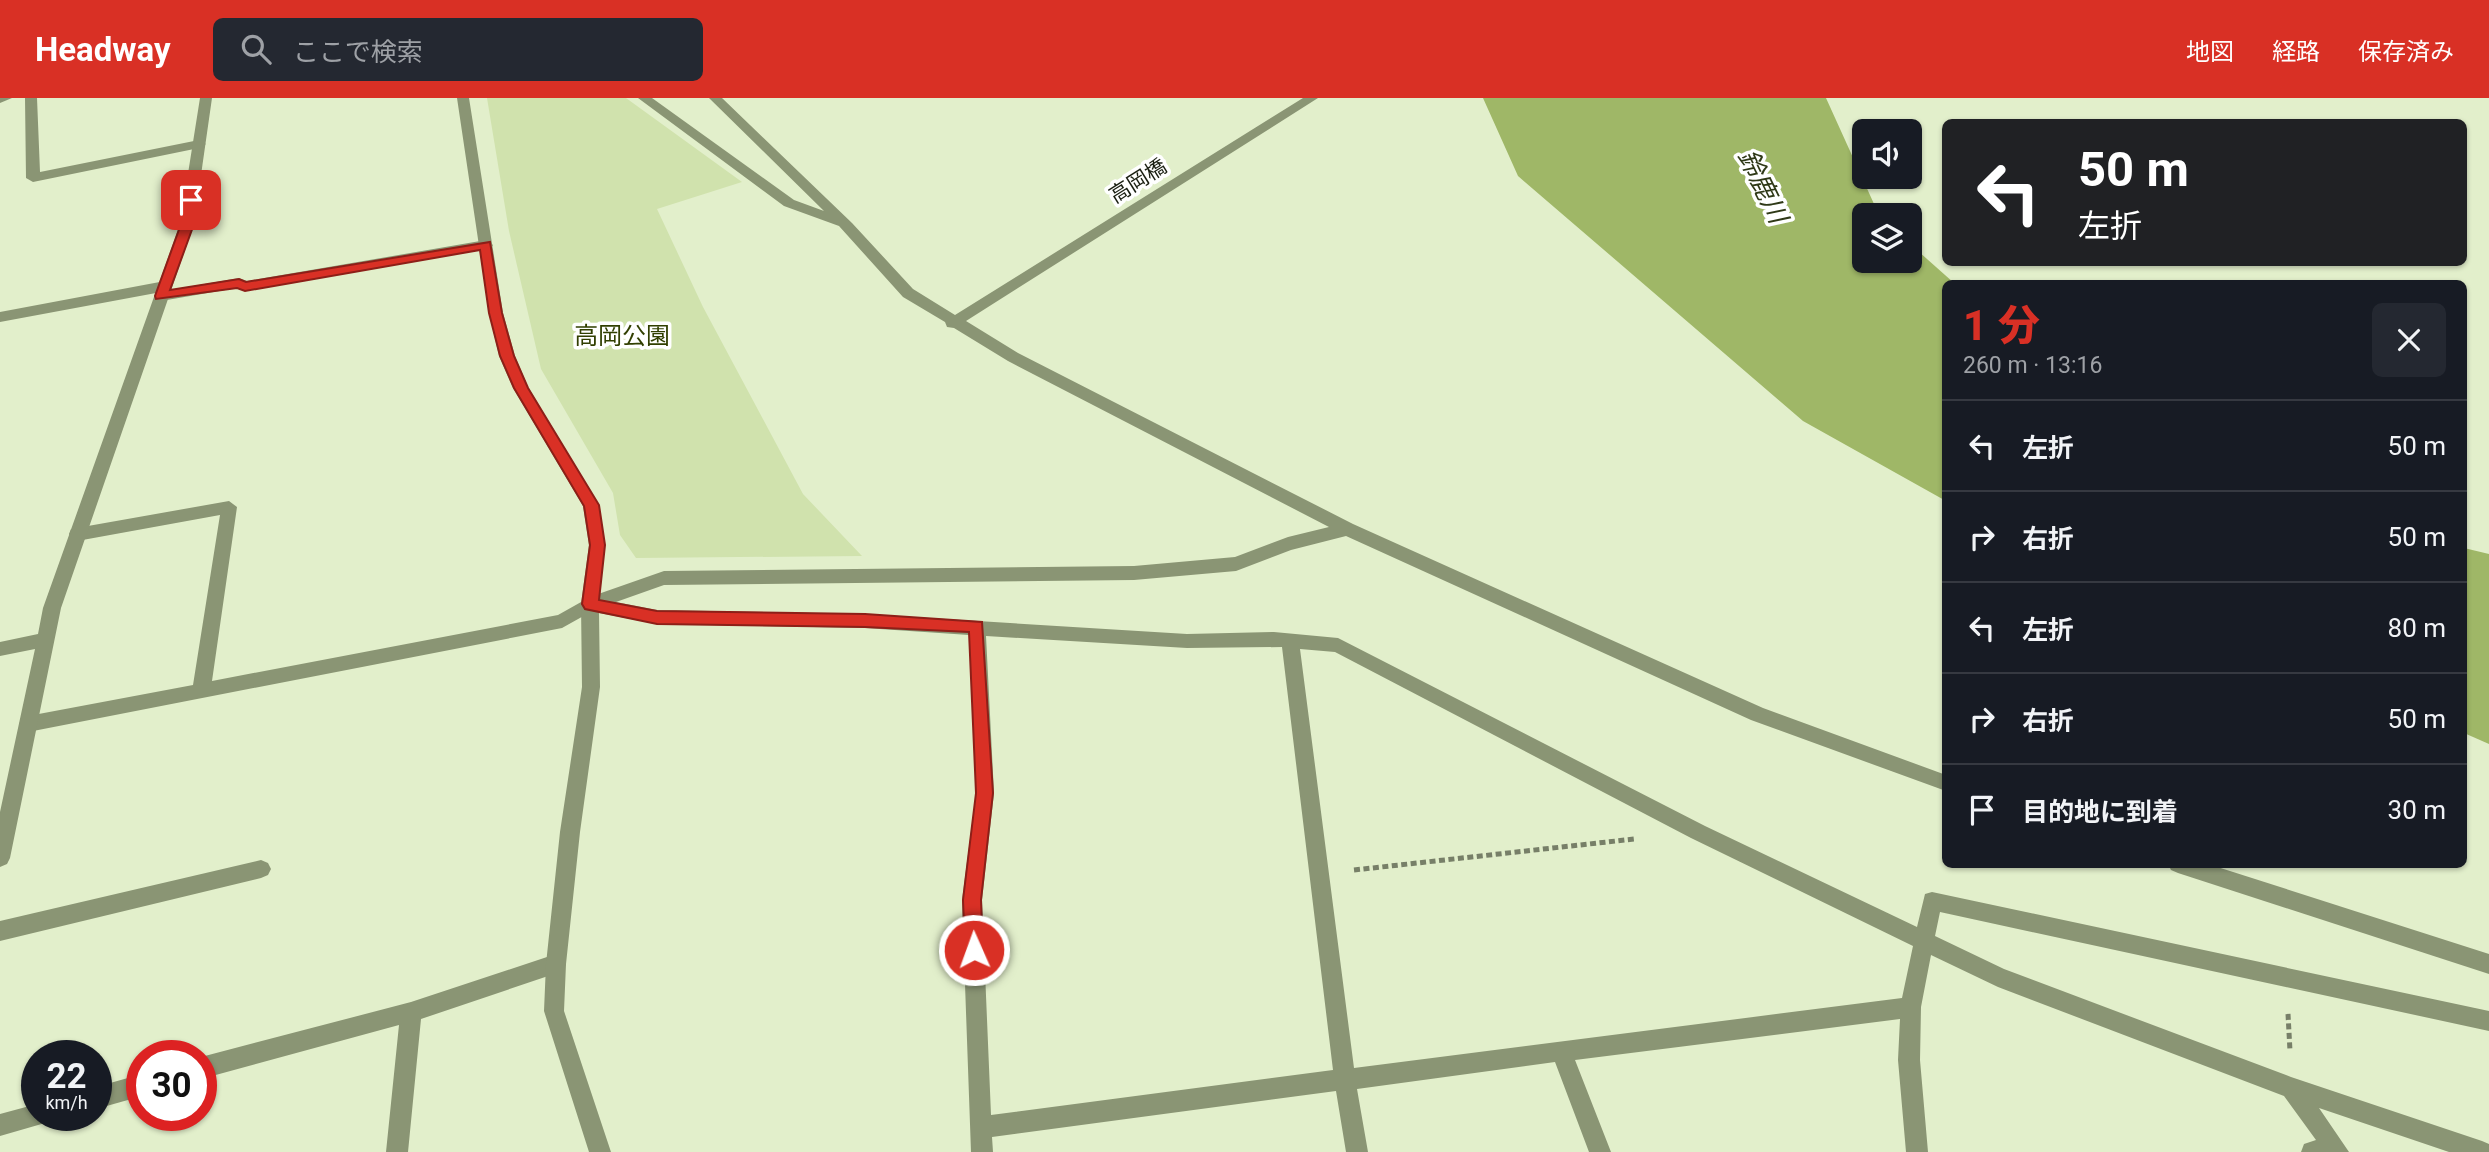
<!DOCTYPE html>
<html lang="ja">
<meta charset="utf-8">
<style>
body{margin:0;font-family:Roboto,"Noto Sans JP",sans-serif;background:#242831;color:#f1f3f6;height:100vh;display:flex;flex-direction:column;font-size:26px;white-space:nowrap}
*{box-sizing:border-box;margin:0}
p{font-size:23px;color:#9ea1a6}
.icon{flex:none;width:38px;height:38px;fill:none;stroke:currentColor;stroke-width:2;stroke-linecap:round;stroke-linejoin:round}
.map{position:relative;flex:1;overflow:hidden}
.side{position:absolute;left:1942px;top:182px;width:525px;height:588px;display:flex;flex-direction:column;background:#171b24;border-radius:10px;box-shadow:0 2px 5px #0004}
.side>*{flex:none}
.hud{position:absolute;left:1942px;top:21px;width:525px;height:147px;border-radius:10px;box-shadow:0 2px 5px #0004;background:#202124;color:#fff;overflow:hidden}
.tools{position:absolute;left:1852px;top:21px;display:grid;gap:14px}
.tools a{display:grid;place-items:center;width:70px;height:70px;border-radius:10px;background:#171b24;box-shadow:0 2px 5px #0004;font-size:35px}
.speed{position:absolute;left:21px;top:942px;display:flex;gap:14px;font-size:35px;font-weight:700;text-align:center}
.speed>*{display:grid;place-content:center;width:91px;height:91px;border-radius:50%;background:#171b24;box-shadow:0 2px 5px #0004;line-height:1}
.speed small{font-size:18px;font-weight:400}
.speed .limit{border:10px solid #d22;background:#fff;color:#111}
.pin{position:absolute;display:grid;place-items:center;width:60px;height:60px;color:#fff;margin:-30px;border-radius:14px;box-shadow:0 4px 10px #0006}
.me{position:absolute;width:77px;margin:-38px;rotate:358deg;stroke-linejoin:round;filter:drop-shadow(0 0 5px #0008)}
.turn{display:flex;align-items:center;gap:24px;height:147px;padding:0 21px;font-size:32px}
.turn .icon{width:91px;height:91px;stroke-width:2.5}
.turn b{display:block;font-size:49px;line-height:60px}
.round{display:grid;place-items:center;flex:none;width:74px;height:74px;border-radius:10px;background:#242831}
.summary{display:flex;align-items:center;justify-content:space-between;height:119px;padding:0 21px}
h1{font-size:42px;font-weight:800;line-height:52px;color:#d93025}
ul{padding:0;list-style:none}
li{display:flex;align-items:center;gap:21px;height:91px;padding:0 21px;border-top:2px solid #363941}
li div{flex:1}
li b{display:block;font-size:26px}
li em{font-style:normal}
header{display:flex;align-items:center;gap:42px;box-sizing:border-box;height:98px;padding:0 35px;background:#d93025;color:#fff}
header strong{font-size:33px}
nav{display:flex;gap:38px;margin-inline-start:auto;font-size:24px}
.search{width:490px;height:63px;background:#242831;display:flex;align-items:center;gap:18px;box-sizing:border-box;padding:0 24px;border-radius:10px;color:#9ea1a6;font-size:26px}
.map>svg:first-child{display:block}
.green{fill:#d0e2ad}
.water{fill:#9fb767}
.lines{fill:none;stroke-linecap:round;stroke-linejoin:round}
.path{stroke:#777f68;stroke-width:5;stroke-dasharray:6 3.5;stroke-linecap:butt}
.service{fill:#8a9574;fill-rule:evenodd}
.minor{fill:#8a9574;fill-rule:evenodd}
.tertiary{fill:#8a9574;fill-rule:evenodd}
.route{fill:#d93025;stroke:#8d1f18;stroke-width:2}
.labels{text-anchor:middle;stroke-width:7;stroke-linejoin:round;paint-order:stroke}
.far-street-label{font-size:21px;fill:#191e11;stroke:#fff}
.park-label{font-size:24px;fill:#313f01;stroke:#fff}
.water-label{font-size:26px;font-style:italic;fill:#2f3917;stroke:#fff}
</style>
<header>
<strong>Headway</strong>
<div class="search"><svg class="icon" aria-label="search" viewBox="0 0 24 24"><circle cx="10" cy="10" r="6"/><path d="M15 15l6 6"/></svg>ここで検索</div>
<nav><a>地図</a><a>経路</a><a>保存済み</a></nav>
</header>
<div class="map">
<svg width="2489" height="1054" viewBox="0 0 2489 1054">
<rect width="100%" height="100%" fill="#e2efcb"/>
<polygon class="green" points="487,0 626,0 742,84 657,111 703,209 803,396 862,458 636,460 620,437 613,395 541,271 509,133"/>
<g class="water">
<polygon points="1483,0 1826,0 1879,117 1864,117 1864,163 1909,163 1909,145 1954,185 1946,186 1946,403 1803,323 1518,78"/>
<polygon points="2464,450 2489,456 2489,646 2464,635"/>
</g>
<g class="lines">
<g class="path">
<polyline points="1354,772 1634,741"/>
<polyline points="2288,916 2290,953"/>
</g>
<g class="service">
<polygon points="25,0 37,0 40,74 199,42 206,46 199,50 33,84 26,80"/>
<polygon points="486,142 493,147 491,150 245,193 237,190 161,203 156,202 156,195 0,224 0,214 165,183 172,188 170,192 239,180 247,183"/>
<polygon points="229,403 237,409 212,583 558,517 590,499 596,501 599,506 596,511 562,530 28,634 22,632 19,626 22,620 28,618 193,587 220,417 77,443 71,441 69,436 71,431"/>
<polygon points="261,762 268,765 271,771 268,777 261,780 0,843 0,823"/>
<polygon points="556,856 563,859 566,866 563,873 421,921 408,1054 386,1054 399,927 201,981 201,959 411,904"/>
<polygon points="142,976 142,998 96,1011 96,989"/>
<polygon points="37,1006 37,1017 48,1017 45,1025 0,1038 0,1016"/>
</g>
<g class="minor">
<polygon points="0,0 12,0 0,5"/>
<polygon points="200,0 212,0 194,126 61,510 10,760 7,766 0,769 0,714 35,551 0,558 0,544 38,536 43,510 180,126"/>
<path d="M638 0H652L794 102 824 113 709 0H722L852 125 913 191 955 217 1303 0H1318L966 223 1018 255 1353 426 1763 610 1946 677V693L1751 622 1346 438 1291 452 1236 473 1134 482 664 487 616 504 657 512 865 516 1187 536 1274 534 1338 540 1705 728 1917 829 1925 796 1932 794 2489 913V933L1940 814 1935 838 2004 871 2291 979 2482 1043 2489 1046V1054H2449L2319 1010 2349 1054H2301L2304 1046 2316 1042 2284 998 1998 889 1931 857 1921 909 1920 962 1928 1054H1906L1898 962 1900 921 1575 962 1611 1054H1589L1555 964 1357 991 1368 1054H1346L1336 993 992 1039 993 1054H971L962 802 976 695 969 537 865 530 657 526 599 515 600 589 580 734 566 866 564 913 611 1054H589L544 913 546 866 560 734 582 589 581 506 584 501 664 473 1134 468 1235 459 1288 439 1329 429 1008 263 954 230 947 229 945 224 903 199 839 128 784 108ZM986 538 1187 550 1282 549 1333 972 991 1017 982 802 994 695ZM1300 551 1335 554 1691 740 1913 848 1902 900 1354 970Z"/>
<polygon points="2168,766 2208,766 2489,856 2489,876 2178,775 2171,772"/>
</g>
<polygon class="tertiary" points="457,0 469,0 503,215 515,258 528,289 599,407 605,447 599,506 596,511 584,511 581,506 589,447 583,408 513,290 499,258 489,215"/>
</g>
<polygon class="route" points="191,98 198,102 194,126 170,192 239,181 246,184 490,144 502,215 514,258 528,290 599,407 605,447 599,502 657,513 865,516 982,524 993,695 981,802 983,852 981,859 974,861 967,859 965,852 963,802 976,695 969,534 865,529 657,526 585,511 582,506 590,447 584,408 514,290 500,258 489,215 480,152 245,193 237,190 156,201 155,198 181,126 185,102"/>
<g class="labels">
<g class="far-street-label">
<text transform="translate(1138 83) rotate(-32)" y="7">高岡橋</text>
</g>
<g class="park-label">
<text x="622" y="246">高岡公園</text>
</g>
<g class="water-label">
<text transform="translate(1763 88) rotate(64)" y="9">鈴鹿川</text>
</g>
</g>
</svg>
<div class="tools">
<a><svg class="icon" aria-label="sound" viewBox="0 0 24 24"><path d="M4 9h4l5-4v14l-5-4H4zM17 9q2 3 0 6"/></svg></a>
<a><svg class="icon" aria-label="layers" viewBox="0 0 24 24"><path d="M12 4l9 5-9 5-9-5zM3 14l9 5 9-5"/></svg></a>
</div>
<div class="speed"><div>22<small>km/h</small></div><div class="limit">30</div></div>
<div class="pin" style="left:191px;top:102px;background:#d93025"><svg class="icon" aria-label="arrive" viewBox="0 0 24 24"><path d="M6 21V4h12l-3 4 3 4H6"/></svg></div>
<svg class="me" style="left:974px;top:852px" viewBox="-20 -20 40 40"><circle r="17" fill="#d93025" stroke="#fff" stroke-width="3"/><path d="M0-11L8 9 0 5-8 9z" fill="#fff"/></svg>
<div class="hud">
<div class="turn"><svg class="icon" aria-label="left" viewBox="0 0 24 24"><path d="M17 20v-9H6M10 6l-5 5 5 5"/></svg><div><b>50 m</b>左折</div></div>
</div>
<section class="side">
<div class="summary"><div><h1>1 分</h1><p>260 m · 13:16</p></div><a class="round"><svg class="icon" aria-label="close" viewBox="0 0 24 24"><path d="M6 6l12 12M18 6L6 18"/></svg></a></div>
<ul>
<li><svg class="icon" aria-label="left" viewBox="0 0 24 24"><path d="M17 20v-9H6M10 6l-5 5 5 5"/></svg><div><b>左折</b></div><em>50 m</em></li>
<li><svg class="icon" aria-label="right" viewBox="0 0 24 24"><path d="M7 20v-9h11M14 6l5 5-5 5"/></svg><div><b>右折</b></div><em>50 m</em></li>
<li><svg class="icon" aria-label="left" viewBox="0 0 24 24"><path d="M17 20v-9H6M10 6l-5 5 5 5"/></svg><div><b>左折</b></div><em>80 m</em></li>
<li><svg class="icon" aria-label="right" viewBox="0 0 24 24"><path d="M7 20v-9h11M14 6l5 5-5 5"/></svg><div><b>右折</b></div><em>50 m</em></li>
<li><svg class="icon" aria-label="arrive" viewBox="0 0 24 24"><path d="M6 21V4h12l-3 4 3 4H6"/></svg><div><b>目的地に到着</b></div><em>30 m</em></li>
</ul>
</section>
</div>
